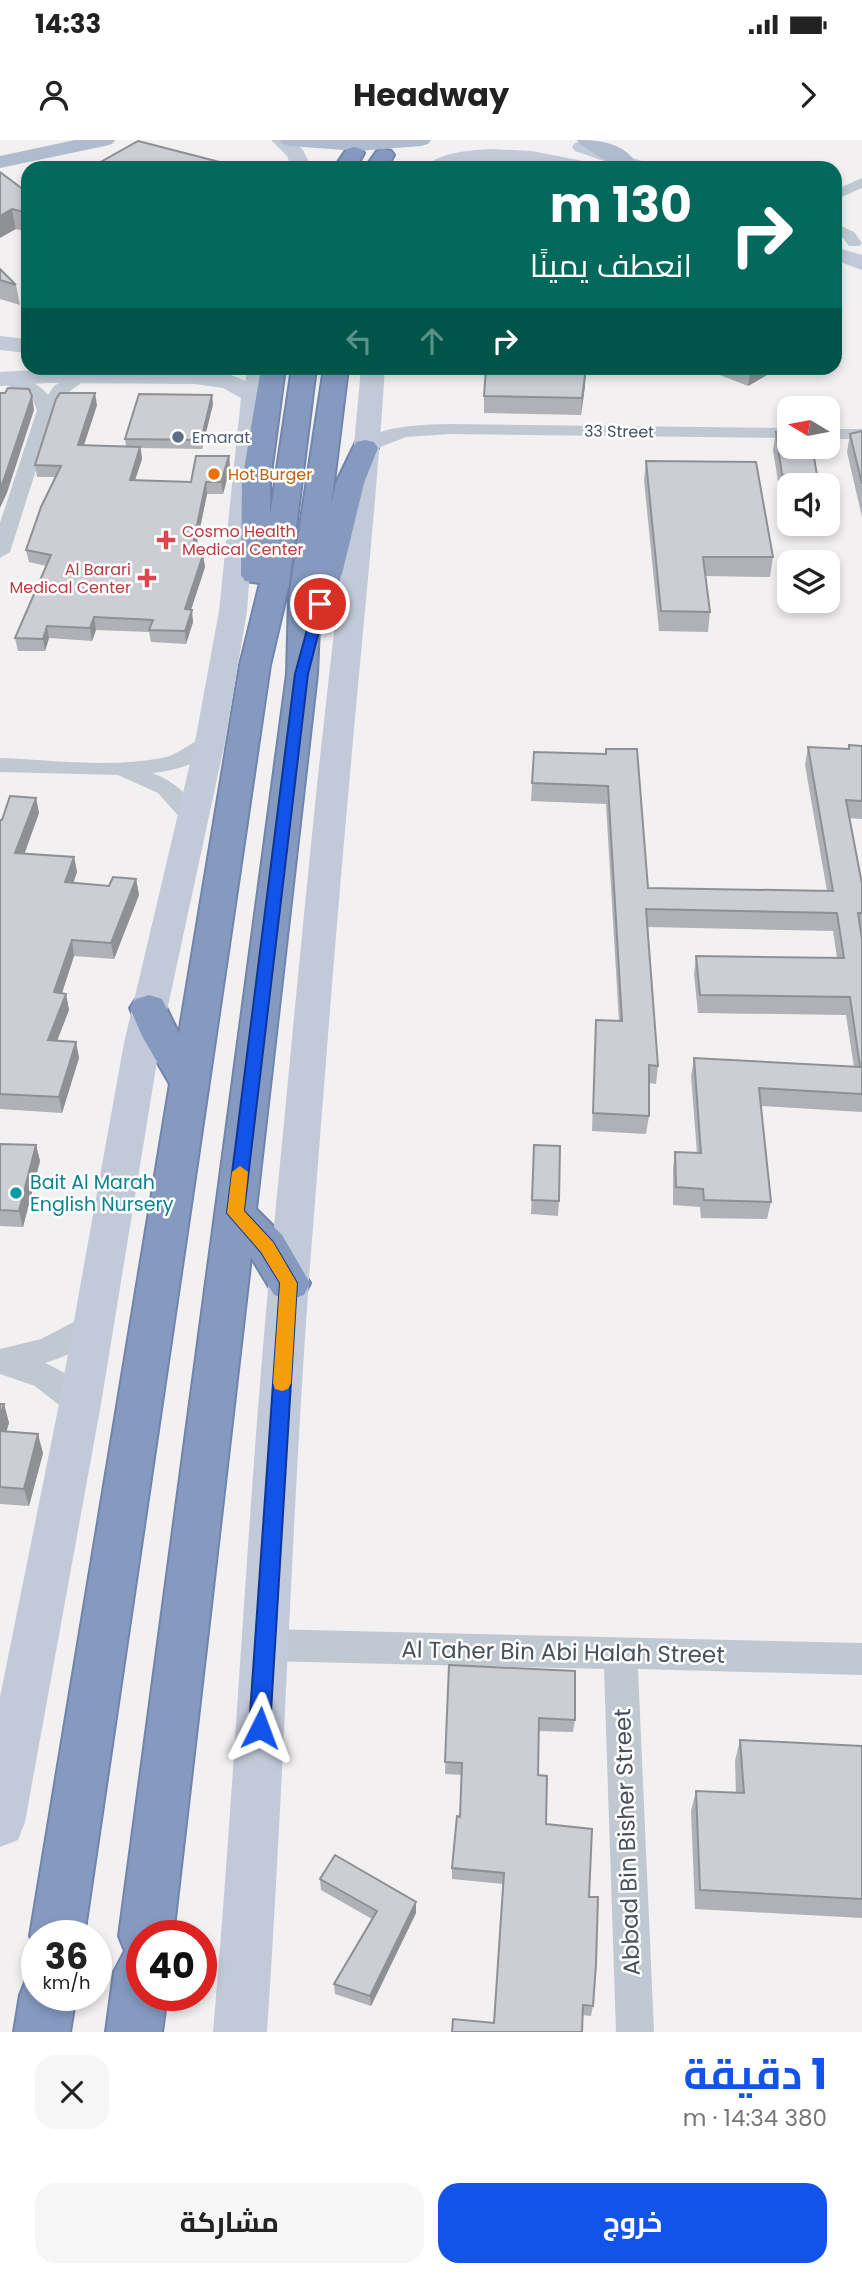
<!DOCTYPE html>
<html lang="ar">
<meta charset="utf-8">
<style>
body{margin:0;font-family:Poppins,Cairo,sans-serif;background:#f6f6f6;color:#222;direction:rtl;height:100vh;display:flex;flex-direction:column;font-size:26px;white-space:nowrap}
*{box-sizing:border-box;margin:0}
p{font-size:23px;color:#767676}
.icon{flex:none;width:38px;height:38px;fill:none;stroke:currentColor;stroke-width:2;stroke-linecap:round;stroke-linejoin:round}
.map{position:relative;height:1892px;overflow:hidden;direction:ltr}
.panel{display:flex;flex-direction:column;background:#fff;flex:1}
.panel>*{flex:none}
.guide{position:absolute;left:21px;top:21px;width:821px;height:214px;border-radius:21px;box-shadow:0 4px 10px #0003;direction:rtl;background:#00695c;color:#fff;overflow:hidden}
.needle{width:46px;rotate:280deg}
.controls{position:absolute;left:777px;top:256px;display:grid;gap:14px}
.controls a{display:grid;place-items:center;width:63px;height:63px;border-radius:14px;background:#fff;box-shadow:0 4px 10px #0003;font-size:35px}
.speed{position:absolute;left:21px;top:1780px;display:flex;gap:14px;font-size:35px;font-weight:700;text-align:center}
.speed>*{display:grid;place-content:center;width:91px;height:91px;border-radius:50%;background:#fff;box-shadow:0 4px 10px #0003;line-height:1}
.speed small{font-size:18px;font-weight:400}
.speed .limit{border:10px solid #d22;background:#fff;color:#111}
.pin{position:absolute;display:grid;place-items:center;width:60px;height:60px;color:#fff;margin:-30px;border:4px solid #fff;border-radius:50%;box-shadow:0 2px 7px #0007}
.me{position:absolute;width:77px;margin:-38px;rotate:3deg;stroke-linejoin:round;filter:drop-shadow(0 0 5px #0008)}
.turn{display:flex;align-items:center;gap:24px;height:147px;padding:0 35px;font-size:32px}
.turn .icon{width:91px;height:91px;stroke-width:2.5}
.turn b{display:block;font-size:49px;line-height:60px}
.lanes{display:flex;align-items:center;height:66px;padding:0 35px;background:#0003;justify-content:center;gap:35px;direction:ltr}
.lanes .off{opacity:.35}
.round{display:grid;place-items:center;flex:none;width:74px;height:74px;border-radius:21px;background:#f6f6f6}
.overview{display:flex;align-items:center;justify-content:space-between;height:119px;padding:0 35px}
h1{font-size:42px;font-weight:700;line-height:52px;color:#1253ea}
.cta{display:flex;gap:14px;margin-top:auto;padding:14px 35px}
.cta a{flex:1;height:80px;border-radius:21px;background:#1253ea;color:#fff;font-size:28px;font-weight:700;line-height:80px;text-align:center}
.cta a+a{background:#f6f6f6;color:#222}
.status{display:flex;justify-content:space-between;align-items:center;height:49px;padding:0 35px;background:#fff;direction:ltr}
.status svg{height:19px;fill:currentColor}
header{display:flex;justify-content:space-between;align-items:center;height:91px;padding:0 35px;background:#fff;font-size:32px;font-weight:700}
.map>svg:first-child{display:block}
.lines{fill:none;stroke-linecap:round;stroke-linejoin:round}
.highway-casing{stroke:#7185ac;stroke-width:4}
.street{fill:#c0c8d2;fill-rule:evenodd}
.secondary{fill:#c2cad9;fill-rule:evenodd}
.primary{fill:#afbbcf;fill-rule:evenodd}
.highway{fill:#869ac0;fill-rule:evenodd}
.wall{fill:#afb1b6}
.shaded-wall{fill:#8f9094}
.building{fill:#ccced4;stroke:#8f9094;stroke-width:2}
.route{fill:#1253ea;stroke:#0c3698;stroke-width:2}
.slow{fill:#f59e0b}
.service-dot{fill:#5c6f8a;stroke:#fff;stroke-width:2.5}
.food-dot{fill:#e8710a;stroke:#fff;stroke-width:2.5}
.health-dot{fill:#e0444e;stroke:#fff;stroke-width:2.5}
.culture-dot{fill:#0f9aa8;stroke:#fff;stroke-width:2.5}
.labels{text-anchor:middle;stroke-width:5;stroke-linejoin:round;paint-order:stroke}
.far-street-label{font-size:16px;fill:#47505e;stroke:#fff}
.far-service-label{font-size:16px;fill:#4e5e75;stroke:#fff;text-anchor:start}
.far-food-label{font-size:16px;fill:#c56008;stroke:#fff;text-anchor:start}
.far-health-label{font-size:16px;fill:#be3a42;stroke:#fff;text-anchor:start}
.culture-label{font-size:19px;fill:#0d838f;stroke:#fff;text-anchor:start}
.near-street-label{font-size:23px;fill:#47505e;stroke:#fff}
</style>
<div class="status"><b>14:33</b><svg viewBox="0 0 49 12"><path d="M0 12V9h3v3zM5 12V6h3v6zM10 12V3h3v9zM15 12V0h3v12zM26 1h20v11H26zM47 4h2v5h-2z"/></svg></div>
<header><svg class="icon" aria-label="forward" viewBox="0 0 24 24"><path d="M9 5l7 7-7 7"/></svg>Headway<svg class="icon" aria-label="person" viewBox="0 0 24 24"><circle cx="12" cy="8" r="4"/><path d="M4 21q1-7 8-7t8 7"/></svg></header>
<div class="map">
<svg width="862" height="1892" viewBox="0 0 862 1892">
<rect width="100%" height="100%" fill="#f2f0f0"/>
<g class="lines">
<g class="highway-casing">
<g id="highway">
<polygon points="354,7 361,9 364,13 356,28 334,28 347,9"/>
<polygon points="384,9 391,11 394,15 387,28 365,28 377,11"/>
<polygon points="261,228 285,228 270,341 270,376 292,228 316,228 289,444 270,525 84,1796 37,1796 37,1813 30,1796 170,944 142,896 130,868 136,859 149,855 162,859 179,894 240,525 260,443 245,441 241,435 242,341"/>
<polygon points="324,228 348,228 331,366 336,343 356,302 365,300 374,302 378,308 364,343 342,434 338,440 321,441 317,534 256,1069 282,1095 310,1143 304,1155 289,1160 274,1155 251,1117 173,1796 142,1796 142,1855 167,1855 162,1892 106,1892 114,1832 125,1811 119,1796 287,534 289,458"/>
<polygon points="37,1832 37,1855 76,1855 70,1892 14,1892 20,1855 28,1835"/>
</g>
</g>
<g class="street">
<polygon points="862,38 862,48 835,60 835,50"/>
<polygon points="835,83 854,92 862,103 859,106 849,106 843,98 835,94"/>
<path d="M82 231 91 236 66 254 55 270 10 412 0 418V383L37 270 31 256 0 242V234C13 231 41 244 48 255L54 246Z"/>
<path d="M450 284 789 288V298L450 294 406 297 365 313 356 308C376 284 422 285 450 284Z"/>
<rect x="828" y="289" width="34" height="10"/>
<path d="M210 595 218 597 221 602C207 622 175 631 152 633 175 641 191 657 204 678L201 683 193 685 185 683 158 653 118 635 0 632V618C53 620 110 628 162 618 180 615 192 600 210 595Z"/>
<path d="M93 1172 103 1176 108 1184C99 1202 65 1217 45 1223 65 1232 86 1244 95 1264L91 1273 80 1277 69 1273 35 1246 0 1234V1209L41 1199Z"/>
<polygon points="264,1489 862,1503 862,1535 638,1529 654,1892 616,1892 604,1529 264,1521 252,1516 247,1505 252,1494"/>
</g>
<g class="secondary">
<polygon points="271,0 293,0 303,10 312,28 292,28 287,16"/>
<polygon points="582,1 651,24 654,28 624,28 575,11 572,7 575,3"/>
<path d="M492 9 532 11 598 24 601 28H562L492 21 452 28H424C437 12 472 10 492 9Z"/>
<polygon points="835,107 862,115 862,130 835,120"/>
<polygon points="0,196 28,199 28,213 0,210"/>
<path d="M248 228H272L262 270 247 471 225 602 160 903 101 1264 25 1682 18 1700 0 1707V1557L59 1264 124 903 195 602 219 471 241 258 223 248 195 244 47 243 0 246V232C46 229 91 229 137 229 171 230 214 224 245 241Z"/>
<path d="M361 228H385C376 368 361 506 349 646 334 810 322 974 309 1139 291 1390 284 1641 267 1892H213C235 1641 246 1389 269 1138 285 974 300 810 317 645 332 506 349 368 361 228Z"/>
</g>
<g class="primary">
<polygon points="75,0 115,0 112,4 105,6 0,28 0,16"/>
<polygon points="279,0 431,0 428,4 421,6 358,11 289,6 282,4"/>
<path d="M577 0C597 0 621 2 634 20L630 24C613 29 594 13 580 4Z"/>
</g>
<use href="#highway" class="highway"/>
</g>
<g class="wall">
<polygon points="0,32 28,53 28,92 16,89"/>
<polygon points="0,129 16,145 20,165 0,159"/>
<polygon points="702,228 779,228 748,246"/>
<polygon points="585,246 581,275 484,273 484,256"/>
<polygon points="213,264 202,309 141,308 142,319 135,340 191,342 229,316 230,328 223,354 207,354 195,414 203,415 205,427 191,470 193,482 186,504 151,502 149,492 96,490 92,501 49,498 45,511 18,511 15,498 46,426 29,422 26,410 55,337 37,337 35,325 97,265 84,305 126,307 125,299"/>
<polygon points="862,291 862,377 847,312 850,294"/>
<polygon points="776,292 817,335 816,345 789,345 789,354 780,354 773,310"/>
<polygon points="646,321 773,417 770,437 705,436 710,472 708,492 659,491 644,340"/>
<polygon points="849,605 862,606 862,679 849,678 862,744 862,791 861,791 862,799 862,972 761,966 771,1062 767,1079 701,1078 700,1067 673,1065 673,1029 675,1012 697,1013 691,936 694,918 854,927 846,875 698,873 694,834 696,816 837,818 833,791 648,787 658,926 656,944 649,943 649,976 646,994 592,991 596,880 619,881 606,664 531,661 534,612 605,614 606,609 648,748 827,751 805,625 808,607 848,609"/>
<polygon points="36,658 39,673 24,713 74,717 77,732 73,743 109,746 136,739 139,755 114,819 74,816 62,853 66,854 69,870 57,901 76,902 79,918 62,973 0,969 0,680 2,680"/>
<polygon points="0,1004 36,1005 40,1021 23,1087 0,1086"/>
<polygon points="534,1005 559,1061 558,1076 531,1074"/>
<polygon points="0,1264 4,1264 9,1283 6,1292 43,1313 29,1366 0,1364"/>
<polygon points="449,1525 575,1580 573,1592 539,1591 538,1635 546,1684 589,1757 593,1866 591,1876 582,1875 494,1883 504,1744 452,1739 452,1728 460,1677 462,1635 445,1634"/>
<polygon points="740,1600 862,1606 862,1778 695,1769 691,1671 696,1651 736,1653 735,1621"/>
<polygon points="320,1739 416,1773 371,1866 335,1854 334,1844 372,1779 321,1750"/>
</g>
<g class="shaded-wall">
<polygon points="12,69 16,89 0,98 0,76"/>
<polygon points="751,228 779,228 748,246"/>
<polygon points="586,230 585,246 581,275 582,258"/>
<polygon points="95,253 97,265 80,317 78,305"/>
<polygon points="212,255 213,264 202,309 201,300"/>
<polygon points="32,256 34,270 7,353 0,368 0,348"/>
<polygon points="140,307 142,319 131,352 130,340"/>
<polygon points="229,316 230,328 223,354 221,342"/>
<polygon points="206,342 207,354 192,426 191,414"/>
<polygon points="203,415 205,427 187,482 185,469"/>
<polygon points="192,470 193,482 186,504 185,491"/>
<polygon points="94,477 96,490 92,501 90,488"/>
<polygon points="47,486 49,498 45,511 43,499"/>
<polygon points="36,658 39,673 19,729 15,713"/>
<polygon points="74,717 77,732 68,758 65,742"/>
<polygon points="136,739 139,755 114,819 111,803"/>
<polygon points="72,800 74,816 57,868 54,852"/>
<polygon points="66,854 69,870 51,916 48,900"/>
<polygon points="76,902 79,918 62,973 59,957"/>
<polygon points="36,1005 40,1021 23,1087 19,1071"/>
<polygon points="4,1264 9,1283 1,1309 0,1305 0,1277"/>
<polygon points="38,1294 43,1313 29,1366 24,1349"/>
<polygon points="416,1762 416,1773 371,1866 370,1856"/>
</g>
<g class="building">
<polygon points="138,1 243,28 90,28"/>
<polygon points="0,32 28,53 28,73 12,69 0,76"/>
<polygon points="0,129 16,145 0,140"/>
<polygon points="486,228 586,228 582,258 484,256"/>
<polygon points="8,248 29,249 32,256 4,339 0,348 0,253 5,253"/>
<polygon points="60,253 95,253 78,305 140,307 130,340 191,342 196,316 229,316 221,342 206,342 191,414 203,415 185,469 192,470 185,491 149,490 153,480 94,477 90,488 47,486 43,499 15,498 51,415 26,410 41,367 61,326 35,325 56,259"/>
<polygon points="139,254 212,255 201,300 125,299"/>
<polygon points="862,291 862,344 850,294"/>
<polygon points="776,292 789,292 789,306 812,306 817,335 782,335"/>
<polygon points="646,321 756,322 773,417 703,417 710,472 661,471"/>
<polygon points="849,605 862,606 862,661 846,660 862,744 862,773 858,773 862,799 862,954 759,948 771,1062 704,1060 703,1049 676,1047 675,1012 701,1013 694,918 860,927 850,857 700,855 696,816 844,818 837,773 646,769 658,926 649,925 649,976 593,973 596,880 622,881 608,646 532,643 534,612 606,614 606,609 637,609 648,748 833,751 808,607 849,609"/>
<polygon points="10,656 36,658 15,713 74,717 65,742 109,746 113,737 136,739 111,803 72,800 54,852 66,854 48,900 76,902 59,957 0,954 0,680 2,680"/>
<polygon points="0,1004 36,1005 19,1071 0,1070"/>
<polygon points="534,1005 560,1006 559,1061 532,1060"/>
<polygon points="0,1264 4,1264 0,1277"/>
<polygon points="0,1291 38,1294 24,1349 0,1347"/>
<polygon points="449,1525 575,1531 575,1580 539,1578 538,1635 547,1636 546,1684 592,1689 589,1757 598,1757 596,1824 593,1866 583,1865 582,1892 452,1892 453,1879 494,1883 504,1733 452,1728 457,1676 460,1677 462,1623 445,1622"/>
<polygon points="740,1600 862,1606 862,1759 700,1750 696,1651 744,1653"/>
<polygon points="335,1715 416,1762 370,1856 334,1844 377,1771 320,1739"/>
</g>
<polygon class="route" points="320,461 326,464 308,534 244,1071 273,1102 297,1143 270,1588 267,1595 260,1598 252,1595 249,1588 280,1143 261,1112 227,1073 295,534 314,464"/>
<polygon class="slow" points="240,1026 248,1032 244,1071 273,1102 297,1143 291,1243 288,1249 282,1251 275,1249 273,1243 280,1143 261,1112 227,1073 232,1032"/>
<circle class="service-dot" cx="178" cy="297" r="7"/>
<circle class="food-dot" cx="214" cy="334" r="7"/>
<g class="health-dot">
<path d="M162.5 389.5h7v7h7v7h-7v7h-7v-7h-7v-7h7z"/>
<path d="M143.5 427.5h7v7h7v7h-7v7h-7v-7h-7v-7h7z"/>
</g>
<circle class="culture-dot" cx="16" cy="1053" r="7"/>
<g class="labels">
<g class="far-street-label">
<text transform="translate(619 291) rotate(1)" y="6">33 Street</text>
</g>
<g class="far-service-label">
<text x="192" y="303">Emarat</text>
</g>
<g class="far-food-label">
<text x="228" y="340">Hot Burger</text>
</g>
<g class="far-health-label">
<text x="182" y="397">Cosmo Health<tspan x="182" dy="18">Medical Center</tspan></text>
<text x="131" y="435" text-anchor="end">Al Barari<tspan x="131" dy="18">Medical Center</tspan></text>
</g>
<g class="culture-label">
<text x="30" y="1049">Bait Al Marah<tspan x="30" dy="22">English Nursery</tspan></text>
</g>
<g class="near-street-label">
<text transform="translate(563 1512) rotate(1)" y="8">Al Taher Bin Abi Halah Street</text>
<text transform="translate(627 1702) rotate(-92)" y="8">Abbad Bin Bisher Street</text>
</g>
</g>
</svg>
<div class="controls">
<a><svg class="needle" viewBox="-14 -14 28 28"><path d="M0-13l5 13h-10z" fill="#e53935"/><path d="M0 13l5-13h-10z" fill="#767676"/></svg></a>
<a><svg class="icon" aria-label="sound" viewBox="0 0 24 24"><path d="M4 9h4l5-4v14l-5-4H4zM17 9q2 3 0 6"/></svg></a>
<a><svg class="icon" aria-label="layers" viewBox="0 0 24 24"><path d="M12 4l9 5-9 5-9-5zM3 14l9 5 9-5"/></svg></a>
</div>
<div class="speed"><div>36<small>km/h</small></div><div class="limit">40</div></div>
<div class="pin" style="left:320px;top:464px;background:#d93025"><svg class="icon" aria-label="arrive" viewBox="0 0 24 24"><path d="M6 21V4h12l-3 4 3 4H6"/></svg></div>
<svg class="me" style="left:260px;top:1588px" viewBox="-20 -20 40 40"><path d="M0-17L14 15 0 8-14 15z" fill="#1253ea" stroke="#fff" stroke-width="4"/></svg>
<div class="guide">
<div class="turn"><svg class="icon" aria-label="right" viewBox="0 0 24 24"><path d="M7 20v-9h11M14 6l5 5-5 5"/></svg><div><b>130 m</b>انعطف يمينًا</div></div>
<div class="lanes"><svg class="icon off" aria-label="left" viewBox="0 0 24 24"><path d="M17 20v-9H6M10 6l-5 5 5 5"/></svg><svg class="icon off" aria-label="ahead" viewBox="0 0 24 24"><path d="M12 20V5M6 11l6-6 6 6"/></svg><svg class="icon" aria-label="right" viewBox="0 0 24 24"><path d="M7 20v-9h11M14 6l5 5-5 5"/></svg></div>
</div>
</div>
<section class="panel">
<div class="overview"><div><h1>1 دقيقة</h1><p>380 m · 14:34</p></div><a class="round"><svg class="icon" aria-label="close" viewBox="0 0 24 24"><path d="M6 6l12 12M18 6L6 18"/></svg></a></div>
<div class="cta"><a>خروج</a><a>مشاركة</a></div>
</section>
